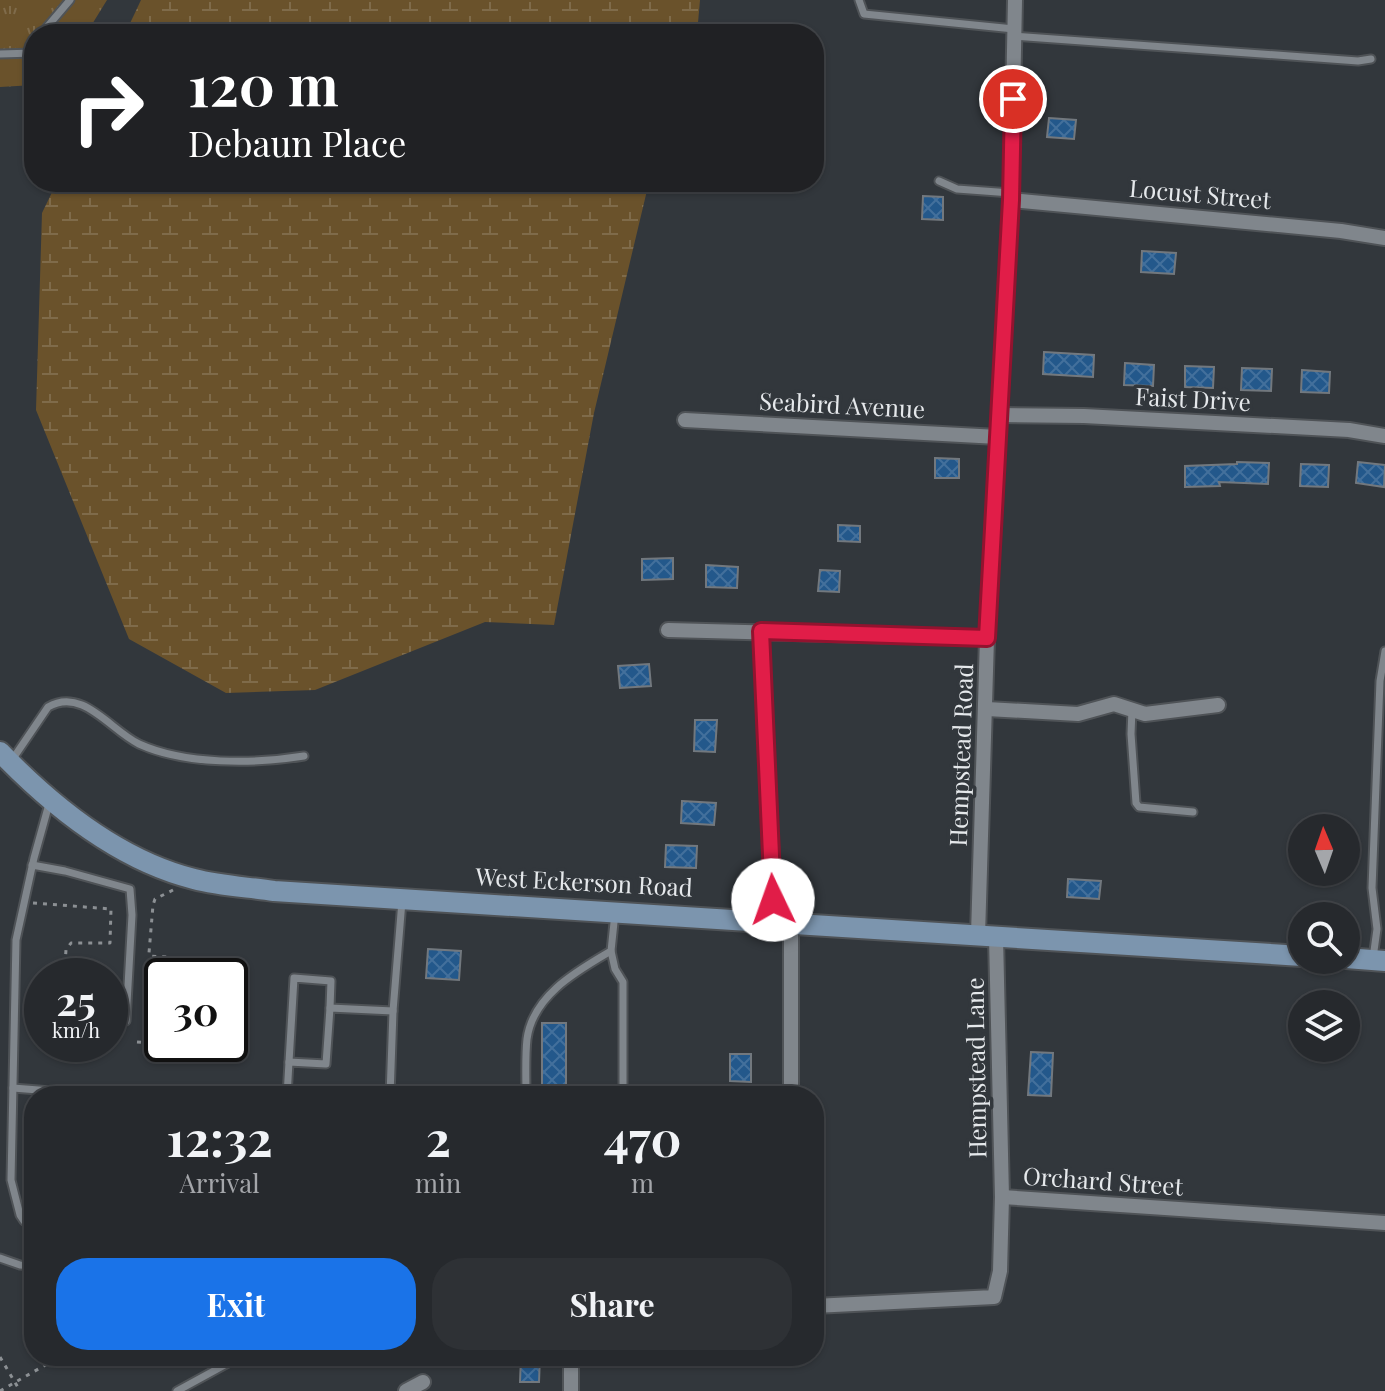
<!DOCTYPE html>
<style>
body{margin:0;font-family:"Playfair Display",serif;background:#2e3135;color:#f1f3f6;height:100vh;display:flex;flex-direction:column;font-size:30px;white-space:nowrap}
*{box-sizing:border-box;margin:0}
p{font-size:26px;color:#a4a6aa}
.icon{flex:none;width:44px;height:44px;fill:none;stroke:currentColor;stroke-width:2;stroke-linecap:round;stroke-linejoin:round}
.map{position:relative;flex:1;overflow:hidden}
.panel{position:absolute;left:24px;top:1086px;width:800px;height:280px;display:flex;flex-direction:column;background:#26292d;border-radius:32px;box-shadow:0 2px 6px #0004,0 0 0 2px #424549}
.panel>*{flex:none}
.top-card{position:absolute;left:24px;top:24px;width:800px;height:168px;border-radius:32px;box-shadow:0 2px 6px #0004,0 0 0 2px #424549;background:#202124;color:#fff;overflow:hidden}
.needle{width:52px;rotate:358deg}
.tools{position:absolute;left:1288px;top:814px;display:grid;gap:16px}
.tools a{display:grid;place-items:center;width:72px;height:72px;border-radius:50%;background:#26292d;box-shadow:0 2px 6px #0004,0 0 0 2px #424549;font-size:40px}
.speed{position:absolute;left:24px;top:958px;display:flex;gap:16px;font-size:40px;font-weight:700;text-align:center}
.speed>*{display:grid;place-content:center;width:104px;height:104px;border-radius:50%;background:#26292d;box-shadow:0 2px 6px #0004,0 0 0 2px #424549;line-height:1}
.speed small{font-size:20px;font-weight:400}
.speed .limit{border:4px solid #111;border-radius:12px;background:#fff;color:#111}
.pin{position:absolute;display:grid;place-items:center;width:68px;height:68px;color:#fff;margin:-34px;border:4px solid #fff;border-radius:50%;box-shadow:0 2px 8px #0007}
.me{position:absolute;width:88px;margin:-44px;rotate:357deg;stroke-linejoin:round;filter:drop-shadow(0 0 6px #0008)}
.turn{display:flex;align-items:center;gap:28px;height:168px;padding:0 32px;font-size:36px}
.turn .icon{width:104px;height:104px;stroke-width:2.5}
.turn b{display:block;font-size:56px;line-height:68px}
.eta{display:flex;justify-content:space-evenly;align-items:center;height:136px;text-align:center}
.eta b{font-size:48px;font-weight:700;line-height:56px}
.action{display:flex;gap:16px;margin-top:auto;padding:16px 32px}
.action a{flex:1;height:92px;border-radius:32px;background:#1a73e8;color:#fff;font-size:32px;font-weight:700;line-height:92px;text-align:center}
.action a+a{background:#2e3135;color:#f1f3f6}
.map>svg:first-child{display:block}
.grass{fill:url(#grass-tufts)}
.wetland{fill:url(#wetland-marsh)}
.building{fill:url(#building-cross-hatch);stroke:#72787e;stroke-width:2}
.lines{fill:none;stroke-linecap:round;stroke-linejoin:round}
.lane-casing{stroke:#4f5357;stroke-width:11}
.street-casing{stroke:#4f5357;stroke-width:18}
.secondary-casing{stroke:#4f5357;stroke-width:24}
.path{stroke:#8c9094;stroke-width:3;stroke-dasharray:4 6;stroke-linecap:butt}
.lane{stroke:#80868c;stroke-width:7}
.street{stroke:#80868c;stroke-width:14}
.secondary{stroke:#7c95ae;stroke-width:20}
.route-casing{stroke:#92132f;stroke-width:20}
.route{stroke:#e11d48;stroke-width:14}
.labels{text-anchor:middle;stroke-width:7;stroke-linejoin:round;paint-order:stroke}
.street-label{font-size:24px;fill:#e5e8eb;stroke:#32373c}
</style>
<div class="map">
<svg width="1385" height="1391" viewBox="0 0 1385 1391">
<defs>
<pattern id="grass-tufts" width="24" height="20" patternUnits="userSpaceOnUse" patternTransform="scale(2)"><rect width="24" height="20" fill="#6a522b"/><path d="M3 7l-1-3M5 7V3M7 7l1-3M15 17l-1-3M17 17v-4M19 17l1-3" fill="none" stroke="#7f6b4a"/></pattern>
<pattern id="wetland-marsh" width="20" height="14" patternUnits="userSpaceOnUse" patternTransform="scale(2)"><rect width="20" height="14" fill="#6a522b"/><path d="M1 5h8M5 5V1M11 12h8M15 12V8" fill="none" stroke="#7f6b4a"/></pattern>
<pattern id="building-cross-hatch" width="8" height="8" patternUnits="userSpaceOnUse" patternTransform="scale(2)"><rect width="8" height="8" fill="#23588b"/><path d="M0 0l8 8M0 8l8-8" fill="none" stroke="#43709c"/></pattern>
</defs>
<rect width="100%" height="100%" fill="#32373c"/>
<polygon class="grass" points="0,0 107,0 86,34 34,34 34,85 0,87"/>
<g class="wetland">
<polygon points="141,0 700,0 697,34 125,34"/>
<polygon points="57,182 649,182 594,413 554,625 485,622 315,690 226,693 129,639 36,410 42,213"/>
</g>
<g class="building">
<polygon points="1049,118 1076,120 1074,139 1047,137"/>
<polygon points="923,196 943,197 943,220 922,219"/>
<polygon points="1142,251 1176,253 1174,274 1141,272"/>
<polygon points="1044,352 1094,355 1093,377 1043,374"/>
<polygon points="1125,363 1154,365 1153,386 1124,385"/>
<polygon points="1185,366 1214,367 1213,388 1185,387"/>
<polygon points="1242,368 1272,369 1271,391 1241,390"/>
<polygon points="1302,370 1330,372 1329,393 1301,392"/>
<polygon points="935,458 959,459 959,478 935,478"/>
<polygon points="1237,462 1269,463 1268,484 1219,482 1220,486 1185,487 1185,466 1237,464"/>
<polygon points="1358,462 1385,465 1384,487 1356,483"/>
<polygon points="1301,464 1329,465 1328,487 1300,486"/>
<polygon points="838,525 860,526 860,542 838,541"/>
<polygon points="673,558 673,579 642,580 642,559"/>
<polygon points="706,565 738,567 737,588 706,587"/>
<polygon points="820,570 840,571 839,592 818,591"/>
<polygon points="649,664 651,686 620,688 618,666"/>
<polygon points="695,720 717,720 715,752 694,751"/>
<polygon points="682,801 716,803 714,825 681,823"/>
<polygon points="666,845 697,846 696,868 665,867"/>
<polygon points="1068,879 1101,881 1099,899 1067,897"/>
<polygon points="428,949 461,951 459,980 426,978"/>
<rect x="542" y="1023" width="24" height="73"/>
<polygon points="1031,1052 1053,1053 1051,1096 1028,1095"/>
<polygon points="730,1054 751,1054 751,1082 730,1081"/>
<polygon points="521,1356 540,1356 539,1382 520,1382"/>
</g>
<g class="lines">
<g class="lane-casing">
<g id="lane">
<polyline points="859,0 864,14 1014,29"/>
<polyline points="46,34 47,27 70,0"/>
<polyline points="1014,36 1358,61 1371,59"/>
<polyline points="0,54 34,53"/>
<polyline points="939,181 957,189 1011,193"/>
<polyline points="1132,709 1131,734 1136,803 1139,807 1193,812"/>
<path d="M12 760 48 707C83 687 110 730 139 744 185 765 255 764 304 756"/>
<polyline points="32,865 65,871 130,889 132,915 126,1021"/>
<polyline points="611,951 615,969 623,982 623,1096"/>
<polyline points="1373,958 1377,929 1372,888 1380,681 1385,651"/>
<polyline points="289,1062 294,978 331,981 330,1008"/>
<polyline points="13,1088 114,1096"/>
<polyline points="287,1096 289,1062 326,1064 330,1008 393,1011"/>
<polyline points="390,1096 393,1011 402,901"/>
<path d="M526 1096C526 1077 525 1057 527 1039 533 995 577 971 611 951L615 913"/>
<polyline points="34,1223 24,1221 20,1215 11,1180 16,940 34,858 49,804"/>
<polyline points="0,1258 20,1265 34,1266"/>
<polyline points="177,1391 241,1356"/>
</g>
</g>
<g class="street-casing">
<g id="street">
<polyline points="1011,200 1341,231 1385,238"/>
<polyline points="999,415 1084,416 1349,430 1385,436"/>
<polyline points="685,420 998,437"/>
<polyline points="668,630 987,638"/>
<polyline points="761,631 774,920"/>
<polyline points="987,709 1078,714 1114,704 1145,714 1218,705"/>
<polyline points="978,935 987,638 1011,200 1015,0"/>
<polyline points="791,1096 791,922"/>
<polyline points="1002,1197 1385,1223"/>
<polyline points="814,1306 994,1297 1000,1271 1002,1197 996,937"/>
<polyline points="406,1391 423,1382"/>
<polyline points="571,1391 571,1356"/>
</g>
</g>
<g class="secondary-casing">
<g id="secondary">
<path d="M0 752C53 807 118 860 194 879 220 886 248 887 274 891L1302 956"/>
<polyline points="1346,958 1385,961"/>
</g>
</g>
<g class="path">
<polyline points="173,890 155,899 153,905 149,953 150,956 179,958 180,976"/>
<polyline points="33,903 111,909 110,943 71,943 66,950 64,976"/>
<polyline points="137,1042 162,1044"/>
<polyline points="63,1044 80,1047"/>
<polyline points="170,1044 173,1044"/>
<polyline points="0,1357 20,1391"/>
<polyline points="0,1391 61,1356"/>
</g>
<use href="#lane" class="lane"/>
<use href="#street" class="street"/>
<use href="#secondary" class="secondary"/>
</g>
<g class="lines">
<g class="route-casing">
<polyline id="route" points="773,900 761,631 987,638 1011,200 1013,99"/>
</g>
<use href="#route" class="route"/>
</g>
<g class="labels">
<g class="street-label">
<text transform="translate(1200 195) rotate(5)" y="8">Locust Street</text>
<text transform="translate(1193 400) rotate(3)" y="8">Faist Drive</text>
<text transform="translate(842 406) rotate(3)" y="8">Seabird Avenue</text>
<text transform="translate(962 755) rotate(-88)" y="8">Hempstead Road</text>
<text transform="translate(584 883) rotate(3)" y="8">West Eckerson Road</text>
<text transform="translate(977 1068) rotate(-91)" y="8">Hempstead Lane</text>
<text transform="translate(1103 1182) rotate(4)" y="8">Orchard Street</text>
</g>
</g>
</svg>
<div class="tools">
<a><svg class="needle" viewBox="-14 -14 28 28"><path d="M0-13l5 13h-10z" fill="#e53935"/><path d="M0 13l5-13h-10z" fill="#a4a6aa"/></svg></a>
<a><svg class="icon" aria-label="search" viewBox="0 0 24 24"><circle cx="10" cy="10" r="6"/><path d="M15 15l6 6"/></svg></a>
<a><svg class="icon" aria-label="layers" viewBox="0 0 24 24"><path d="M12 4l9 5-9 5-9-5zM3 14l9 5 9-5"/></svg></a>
</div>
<div class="speed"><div>25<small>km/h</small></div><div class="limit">30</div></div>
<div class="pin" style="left:1013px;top:99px;background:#d93025"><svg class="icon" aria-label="arrive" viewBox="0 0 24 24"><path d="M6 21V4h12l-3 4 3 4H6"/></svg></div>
<svg class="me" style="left:773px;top:900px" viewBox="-20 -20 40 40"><circle r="19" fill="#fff"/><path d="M0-13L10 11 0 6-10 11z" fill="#e11d48"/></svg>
<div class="top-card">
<div class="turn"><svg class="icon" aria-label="right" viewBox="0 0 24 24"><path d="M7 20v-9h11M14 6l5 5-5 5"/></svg><div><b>120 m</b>Debaun Place</div></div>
</div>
<section class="panel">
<div class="eta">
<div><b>12:32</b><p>Arrival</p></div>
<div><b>2</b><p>min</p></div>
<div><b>470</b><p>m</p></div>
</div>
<div class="action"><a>Exit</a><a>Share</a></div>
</section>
</div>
